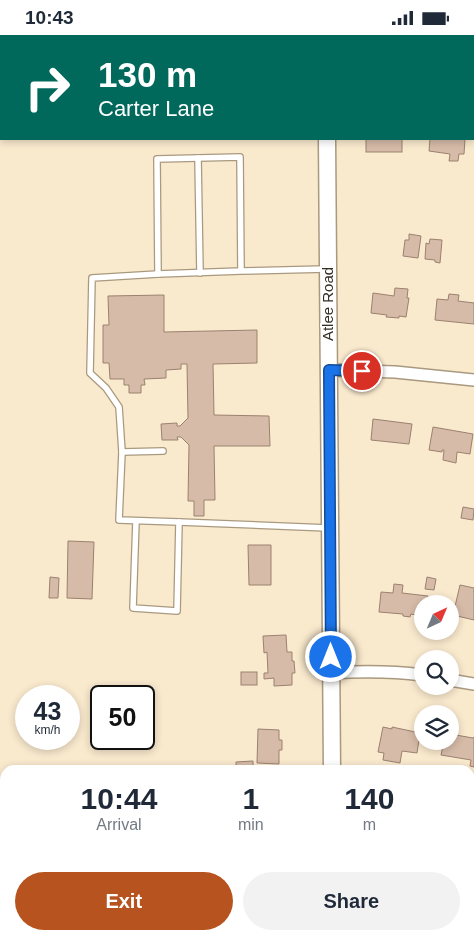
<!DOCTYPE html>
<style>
body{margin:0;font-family:Helvetica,sans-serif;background:#f2f2f3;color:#1f2937;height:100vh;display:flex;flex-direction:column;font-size:19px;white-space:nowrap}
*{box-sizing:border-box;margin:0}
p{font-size:16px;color:#747a83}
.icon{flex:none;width:28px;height:28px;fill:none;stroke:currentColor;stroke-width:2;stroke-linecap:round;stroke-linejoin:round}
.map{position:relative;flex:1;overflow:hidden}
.details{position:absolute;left:0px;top:730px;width:475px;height:175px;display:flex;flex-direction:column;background:#fff;border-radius:15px 15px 0 0;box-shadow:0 2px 8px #0003}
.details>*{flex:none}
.hud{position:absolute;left:0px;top:0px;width:475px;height:105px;box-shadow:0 2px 8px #0003;background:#00695c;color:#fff;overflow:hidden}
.needle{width:32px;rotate:44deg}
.controls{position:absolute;left:414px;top:560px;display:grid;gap:10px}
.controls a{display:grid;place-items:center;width:45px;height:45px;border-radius:50%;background:#fff;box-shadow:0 2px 8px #0003;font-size:25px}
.speed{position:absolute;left:15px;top:650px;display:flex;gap:10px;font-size:25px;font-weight:700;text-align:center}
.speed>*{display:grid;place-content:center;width:65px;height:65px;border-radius:50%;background:#fff;box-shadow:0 2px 8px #0003;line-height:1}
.speed small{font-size:12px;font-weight:400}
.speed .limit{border:2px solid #111;border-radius:8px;background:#fff;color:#111}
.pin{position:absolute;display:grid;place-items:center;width:42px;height:42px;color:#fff;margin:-21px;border:2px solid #fff;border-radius:50%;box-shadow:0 1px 5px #0007}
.me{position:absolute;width:55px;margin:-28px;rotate:0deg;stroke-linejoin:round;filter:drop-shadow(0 0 4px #0008)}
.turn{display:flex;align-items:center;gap:18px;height:105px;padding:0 15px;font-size:22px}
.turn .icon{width:65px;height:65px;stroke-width:2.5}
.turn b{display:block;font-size:35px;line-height:42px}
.eta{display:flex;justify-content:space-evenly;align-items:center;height:85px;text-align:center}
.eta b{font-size:30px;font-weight:700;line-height:35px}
.cta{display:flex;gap:10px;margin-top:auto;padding:10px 15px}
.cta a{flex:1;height:58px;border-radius:30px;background:#b7531f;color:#fff;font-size:20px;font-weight:700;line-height:58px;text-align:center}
.cta a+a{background:#f2f2f3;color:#1f2937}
.status{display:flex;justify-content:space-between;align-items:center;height:35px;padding:0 25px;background:#fff;direction:ltr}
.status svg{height:14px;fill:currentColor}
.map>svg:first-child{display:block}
.building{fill:#d6bba8;stroke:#9b816f}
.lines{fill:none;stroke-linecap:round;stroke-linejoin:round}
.service-casing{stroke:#a9997f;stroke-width:8}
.minor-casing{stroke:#a9997f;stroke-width:14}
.secondary-casing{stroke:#a9997f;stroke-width:19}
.service{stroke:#fff;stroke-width:5.5}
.minor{stroke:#fff;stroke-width:11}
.secondary{stroke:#fff;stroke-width:16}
.route-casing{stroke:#114b97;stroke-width:12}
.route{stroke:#1a73e8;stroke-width:9}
.labels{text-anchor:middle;stroke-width:4;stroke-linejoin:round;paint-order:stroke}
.street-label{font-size:15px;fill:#342e23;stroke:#fff}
</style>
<div class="status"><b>10:43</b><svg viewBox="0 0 49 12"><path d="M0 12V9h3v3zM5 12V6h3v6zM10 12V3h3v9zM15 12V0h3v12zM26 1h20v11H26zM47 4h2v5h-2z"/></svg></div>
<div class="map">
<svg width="474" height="905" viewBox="0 0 474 905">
<rect width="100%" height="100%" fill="#f9e9cd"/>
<g class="building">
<rect x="366" y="104" width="36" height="13"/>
<polygon points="430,104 465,104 464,119 459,119 458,126 449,126 450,119 429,116"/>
<polygon points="409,199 421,201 418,223 403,221 405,205 409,205"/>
<polygon points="430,204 442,205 440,228 435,227 435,225 425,224 426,208 429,209"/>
<polygon points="395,253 408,254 407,263 409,263 406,282 399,281 399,283 386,282 387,280 371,278 373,258 394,261"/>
<polygon points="449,259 459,260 458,266 474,268 474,289 435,285 437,264 448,265"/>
<polygon points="164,260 164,297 257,295 257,328 213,329 214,380 269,381 270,411 214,411 215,465 204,465 204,481 194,481 194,466 188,466 189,410 181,402 177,402 178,405 162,405 161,389 177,388 177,391 180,391 188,383 187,329 181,329 181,334 166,335 166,343 144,344 145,350 141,350 141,358 129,358 129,350 124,350 124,344 110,344 109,328 103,328 103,290 109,290 108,261"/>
<polygon points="373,384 412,389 409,409 371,405"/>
<polygon points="433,392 473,399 470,419 457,417 456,428 443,425 444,415 442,415 442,417 429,415"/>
<polygon points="463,472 474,474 473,485 461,483"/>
<polygon points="68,506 94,507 92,564 67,563"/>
<polygon points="248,510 271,510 271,550 249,550"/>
<polygon points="50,542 59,543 58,563 49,563"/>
<polygon points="427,542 436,544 434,555 425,554"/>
<polygon points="394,549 403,550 402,558 428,561 427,569 422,569 422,581 411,579 410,582 403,581 403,579 379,577 381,557 393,558"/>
<polygon points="460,550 474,553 474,585 453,580"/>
<polygon points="286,600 287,617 292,617 292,626 294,626 295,638 292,638 292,650 274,651 274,643 264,644 264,638 268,638 267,617 264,618 263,601"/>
<rect x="241" y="637" width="16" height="13"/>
<polygon points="383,692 392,694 392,692 420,698 417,718 402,716 400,728 383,725 384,718 378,717"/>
<polygon points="258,694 279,695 279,705 282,705 282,715 279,715 279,729 257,728"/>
<polygon points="450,699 473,703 474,702 474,732 470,731 471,725 441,720 444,706 450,706"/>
<polygon points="253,726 253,735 236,735 236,727"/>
</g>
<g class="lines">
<g class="service-casing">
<g id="service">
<polyline points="198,123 200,238"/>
<polyline points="241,236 158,239 157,124 240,122 241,236 326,234"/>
<polyline points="158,239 92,243 90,338 106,353 119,372 122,417 163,416"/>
<polyline points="122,417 119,485 179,487 177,576 133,573 136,486"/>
<polyline points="179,487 328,493"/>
</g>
</g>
<g class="minor-casing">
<g id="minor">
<polyline points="329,335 395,337 474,345"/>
<path d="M331 638C362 636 391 636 422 640"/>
<polyline points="450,645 474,649"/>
</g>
</g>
<g class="secondary-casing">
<g id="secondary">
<polyline points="327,0 327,1"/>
<polyline points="327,104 332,735"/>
<polyline points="330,905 331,900"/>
</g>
</g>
<use href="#service" class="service"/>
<use href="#minor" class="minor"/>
<use href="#secondary" class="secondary"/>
</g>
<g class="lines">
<g class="route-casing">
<polyline id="route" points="331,622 329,335 362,336"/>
</g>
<use href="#route" class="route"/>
</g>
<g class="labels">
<g class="street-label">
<text transform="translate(328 269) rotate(-90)" y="5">Atlee Road</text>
</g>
</g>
</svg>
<div class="controls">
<a><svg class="needle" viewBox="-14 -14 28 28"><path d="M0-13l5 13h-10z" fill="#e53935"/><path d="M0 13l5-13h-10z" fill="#747a83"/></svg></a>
<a><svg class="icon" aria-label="search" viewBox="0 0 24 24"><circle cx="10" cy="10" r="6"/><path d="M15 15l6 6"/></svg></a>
<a><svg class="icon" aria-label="layers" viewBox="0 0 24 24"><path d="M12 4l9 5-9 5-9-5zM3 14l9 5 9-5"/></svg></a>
</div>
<div class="speed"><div>43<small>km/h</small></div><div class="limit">50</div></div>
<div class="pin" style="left:362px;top:336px;background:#d93025"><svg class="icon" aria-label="arrive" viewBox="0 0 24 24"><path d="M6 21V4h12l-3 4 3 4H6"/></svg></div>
<svg class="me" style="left:331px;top:622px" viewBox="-20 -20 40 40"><circle r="17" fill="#1a73e8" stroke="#fff" stroke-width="3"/><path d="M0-11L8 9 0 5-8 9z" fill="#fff"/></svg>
<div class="hud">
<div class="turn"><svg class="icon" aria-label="right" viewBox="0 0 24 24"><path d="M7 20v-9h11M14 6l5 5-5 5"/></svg><div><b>130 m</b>Carter Lane</div></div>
</div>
<section class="details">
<div class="eta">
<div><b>10:44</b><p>Arrival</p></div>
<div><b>1</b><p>min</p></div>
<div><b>140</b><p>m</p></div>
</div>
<div class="cta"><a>Exit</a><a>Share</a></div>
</section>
</div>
